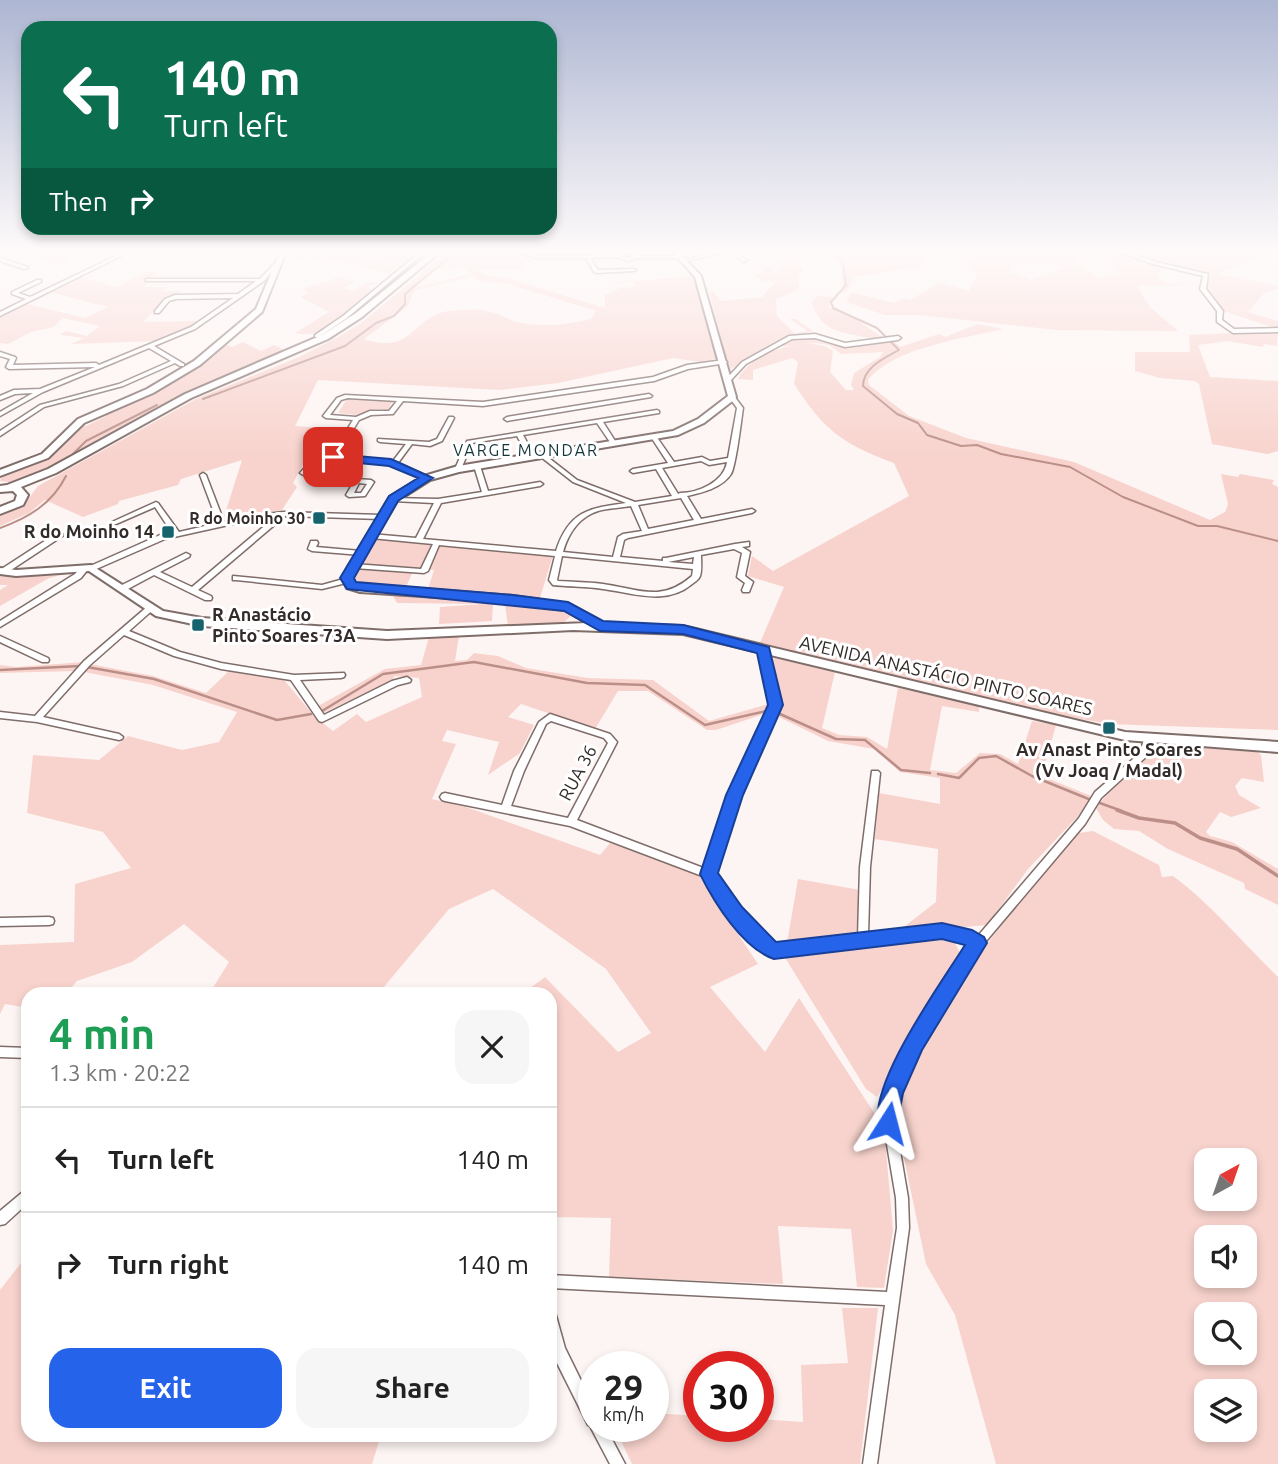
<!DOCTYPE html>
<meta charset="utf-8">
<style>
body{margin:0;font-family:Ubuntu,sans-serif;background:#f6f6f6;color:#222;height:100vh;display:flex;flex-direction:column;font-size:26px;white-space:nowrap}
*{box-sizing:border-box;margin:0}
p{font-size:23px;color:#767676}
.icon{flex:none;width:38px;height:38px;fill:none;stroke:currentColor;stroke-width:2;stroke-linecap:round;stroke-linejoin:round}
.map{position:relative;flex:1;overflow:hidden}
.side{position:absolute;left:21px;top:987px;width:536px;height:455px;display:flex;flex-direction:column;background:#fff;border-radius:21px;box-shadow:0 4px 10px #0003}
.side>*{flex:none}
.hud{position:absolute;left:21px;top:21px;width:536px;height:214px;border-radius:21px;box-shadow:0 4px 10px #0003;background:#0b6e4f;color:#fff;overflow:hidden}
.needle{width:46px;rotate:40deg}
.controls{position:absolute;left:1194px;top:1148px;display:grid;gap:14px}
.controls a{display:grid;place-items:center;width:63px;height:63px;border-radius:14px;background:#fff;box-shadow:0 4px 10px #0003;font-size:35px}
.speed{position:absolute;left:578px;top:1351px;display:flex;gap:14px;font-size:35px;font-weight:700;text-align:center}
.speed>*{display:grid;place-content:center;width:91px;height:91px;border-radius:50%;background:#fff;box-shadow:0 4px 10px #0003;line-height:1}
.speed small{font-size:18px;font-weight:400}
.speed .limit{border:10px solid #d22;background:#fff;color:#111}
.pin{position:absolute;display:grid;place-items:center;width:60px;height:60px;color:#fff;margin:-30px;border-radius:14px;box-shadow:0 4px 10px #0006}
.me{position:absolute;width:77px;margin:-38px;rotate:9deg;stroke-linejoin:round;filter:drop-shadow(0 0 5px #0008)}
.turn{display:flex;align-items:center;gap:24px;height:147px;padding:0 28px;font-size:32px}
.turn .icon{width:91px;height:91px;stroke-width:2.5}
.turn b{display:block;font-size:49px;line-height:60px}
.then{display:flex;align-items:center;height:66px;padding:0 28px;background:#0003;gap:14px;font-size:26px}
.round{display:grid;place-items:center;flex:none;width:74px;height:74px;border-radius:21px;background:#f6f6f6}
.summary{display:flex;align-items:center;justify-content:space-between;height:119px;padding:0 28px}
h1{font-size:42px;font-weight:700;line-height:52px;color:#1e9e55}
.primary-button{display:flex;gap:14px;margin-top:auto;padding:14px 28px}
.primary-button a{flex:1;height:80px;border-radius:21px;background:#2563eb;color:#fff;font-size:28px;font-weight:700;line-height:80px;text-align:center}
.primary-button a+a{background:#f6f6f6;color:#222}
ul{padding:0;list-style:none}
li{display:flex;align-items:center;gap:21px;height:105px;padding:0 28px;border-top:2px solid #e0e0e0}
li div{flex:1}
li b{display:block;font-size:26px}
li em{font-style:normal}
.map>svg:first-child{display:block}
.green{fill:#f8d3cd;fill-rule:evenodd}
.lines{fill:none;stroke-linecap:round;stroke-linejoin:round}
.stream-far2{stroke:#bb8f88;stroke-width:2}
.stream-far1{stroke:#bb8f88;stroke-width:2.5}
.stream{stroke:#bb8f88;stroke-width:3.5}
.street-casing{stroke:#7f6d6a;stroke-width:3}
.secondary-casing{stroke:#7f6d6a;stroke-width:4}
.primary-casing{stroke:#7f6d6a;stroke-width:4}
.street{fill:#fff;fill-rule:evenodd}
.secondary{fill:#fff;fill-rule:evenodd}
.primary{fill:#fff;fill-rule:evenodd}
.route{fill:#2563eb;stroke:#184099;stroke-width:2}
.poi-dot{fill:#16626d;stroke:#fff;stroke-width:2.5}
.labels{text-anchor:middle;stroke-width:6;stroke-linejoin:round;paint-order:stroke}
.far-neighbourhood-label{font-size:16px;letter-spacing:2px;fill:#13353a;stroke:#fff}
.far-poi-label{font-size:16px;font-weight:bold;fill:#322b29;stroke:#fff;text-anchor:end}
.poi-label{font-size:18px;font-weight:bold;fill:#322b29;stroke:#fff;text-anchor:end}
.street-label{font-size:18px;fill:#322b29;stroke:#fff}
</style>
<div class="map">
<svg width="1278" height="1464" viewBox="0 0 1278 1464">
<rect width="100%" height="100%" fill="#fdf5f3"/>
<g class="green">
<polygon points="11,252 82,252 62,260 68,263 64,265"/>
<polygon points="287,252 355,252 360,261 373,263 393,252 420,252 389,274 341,260 319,262 306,257 299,260 284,255"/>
<path d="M447 252H512L521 259 523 269H476L484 275 510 279 605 308V295L619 288 637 286 631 280 601 284 693 276 720 358 700 362 673 358 558 383 499 390 318 380 295 426 323 428 293 483 297 487 282 510 223 520 242 460 181 479 178 485 119 501 118 504 83 517 45 500 29 513 0 526V515L26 502 38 486 198 398 299 357 340 336 361 323ZM462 266 471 274 414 288 434 270ZM473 276 478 281 508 284 596 311 591 319C567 325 546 327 522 323 509 321 499 313 487 311 475 308 461 310 449 311 412 315 415 356 364 339L407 307 415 290Z"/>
<polygon points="825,252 892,252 895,254 913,252 922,254 928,265 855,277 845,293 840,293 843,287 841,264"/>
<path d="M981 252H1092L1074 261 1100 278 1121 274 1104 252H1262L1264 254 1217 274 1278 286V289L1265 292 1248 312 1278 321V329L1223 311 1205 286 1212 274 1161 264 1159 278 1166 284 1200 285 1137 286 1150 307 1178 331 1057 330 918 315H885L846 302 851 292 894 303 904 298 910 300 940 283 969 291 977 274 966 263ZM1054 263 1061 269 1031 280 1010 272 1011 264Z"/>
<polygon points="796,260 803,269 803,273 798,274 799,290 776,299 777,316 795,334 808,331 790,319 795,319 813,331 784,338 729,370 709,292 713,291 721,301 762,297 776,281 763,281 752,275 764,273 761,268 767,267 777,273 781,268 777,261"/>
<path d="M147 271 158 272 144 287H170L162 291H180L178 296H169L143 322 203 321 158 341 71 344 84 338 60 335 66 331 87 336 100 326 62 318 54 327 31 332 8 344 0 343V316L80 277 116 287ZM53 293 108 307 85 318 27 304Z"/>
<path d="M340 277 355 282 344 288 352 291 369 282 379 283 367 286 374 290C352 310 327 340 295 333L329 312 300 297 309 293 303 289Z"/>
<path d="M818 296 833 297 828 307 854 318 885 339C876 340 839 333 831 328 821 323 815 312 811 302Z"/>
<path d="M978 324 1003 329C963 339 894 347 868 380L869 385 909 416 966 438 1074 462 1210 520 1225 512 1228 504 1221 474 1238 477 1240 474 1274 480 1272 484 1278 487V730L1108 724 988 701 759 645 784 587 748 576 752 556 773 571 909 496 894 463C842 444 824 430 794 384L798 362 792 358 753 370V380L738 379C749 353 811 333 833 351L830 372 846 390H854L851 385 854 373 880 357 883 352 841 354 829 345 816 343 776 347C808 328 814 345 844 346 861 347 876 343 893 340L900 347 939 334 945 337Z"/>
<polygon points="1278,331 1277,346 1264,344 1263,347 1227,341 1198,345 1210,377 1278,381 1278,451 1267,454 1212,444 1199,384 1195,381 1160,378 1135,371 1135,352 1190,352 1189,335"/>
<polygon points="243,342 261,351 274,345 288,352 172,401 32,478 17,483 0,481 2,475 51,456 80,425 86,426 106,416 104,414 224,344 232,347"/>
<polygon points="347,399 392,402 388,410 376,409 356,415 338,413"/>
<polygon points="376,539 552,554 553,555 540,598 428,589 434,570 414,569 406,587 358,584 355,576"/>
<polygon points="66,570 69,573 49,578 0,606 0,590 8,585 0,585 0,574 21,576"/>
<polygon points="392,594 563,609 572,615 563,623 508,626 505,605 493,604 492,621 439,624 440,607 483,604 397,603"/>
<polygon points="459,636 455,661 467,660 474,653 498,656 526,668 588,678 653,680 709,721 772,703 767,713 716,730 707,730 648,691 618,691 595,729 521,704 508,717 534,725 520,753 488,775 499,742 447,730 442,741 456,744 432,799 466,807 600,855 610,843 677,864 699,876 758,964 710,987 765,1052 799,998 884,1128 893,1230 884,1288 857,1287 851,1229 778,1226 783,1284 609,1277 611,1218 550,1217 550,994 522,994 545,977 618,1052 651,1033 606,969 493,889 449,909 378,994 209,994 229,962 184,924 132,962 77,981 66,994 28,994 28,1008 5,1004 0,1014 0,945 74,942 75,884 131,868 103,832 27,813 33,755 99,760 128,736 182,750 219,742 237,712 153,685 84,672 90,664 153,676 206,693 229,671 284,680 315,717 333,731 357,714 366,722 422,697 419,678 394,676 393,680 323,713 318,706 385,669 421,665 429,637"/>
<polygon points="775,658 835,672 822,728 839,735 867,737 887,749 898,688 979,706 979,712 942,706 930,770 956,773 980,753 1000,754 1018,764 1032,721 1056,725 1042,776 1091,796 1080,814 1028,869 987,925 896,933 936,902 938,849 875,839 879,793 940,804 940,778 900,772 874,749 828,741 777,716 782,707 770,660"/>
<polygon points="84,662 76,671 0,673 0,665 17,667"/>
<polygon points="1172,744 1252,748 1261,755 1264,782 1242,778 1235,786 1239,795 1261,808 1231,817 1220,812 1206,832 1210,836 1232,842 1278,869 1278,905 1245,889 1244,883 1168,849 1139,831 1114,829 1103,820 1096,808 1115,784 1160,745"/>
<path d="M1093 831 1159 865 1162 877 1173 876C1212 905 1243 943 1278 977V1464H996L955 1315 926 1264 897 1124 896 1103 955 986 1039 876 1079 833ZM1206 1160H1244V1199H1206ZM1206 1237H1244V1276H1206ZM1206 1314H1244V1353H1206ZM1206 1391H1244V1430H1206Z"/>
<polygon points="798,879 860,890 856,935 787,943"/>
<polygon points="949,938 954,941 961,955 877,1097 866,1089 784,956 790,953"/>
<polygon points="28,1254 28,1435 381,1435 372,1464 0,1464 0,1290"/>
<polygon points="842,1308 878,1308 860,1464 632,1464 614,1426 653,1426 653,1413 698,1416 698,1426 758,1426 758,1419 803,1422 801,1365 848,1363"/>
</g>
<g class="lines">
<g class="stream-far2">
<path d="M836 252 843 264 846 285 831 302 833 308 877 328 899 350C885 358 863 367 863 386L897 414 918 423 927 435 961 446 977 445 1001 454 1070 467 1123 497 1198 526H1217L1278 541"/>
<polyline points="203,399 345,346 376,323 394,316 405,304 405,294 456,252"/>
<polyline points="72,455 86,441 157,405"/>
<path d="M0 528C28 518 52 504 66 476"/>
</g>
<g class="stream-far1">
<polyline points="87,667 154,679 277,720 311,714"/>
<polyline points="0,670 80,666"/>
<polyline points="322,711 383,674 474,662 587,683 645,685 705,725 771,710 836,739 865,740 901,770 930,773"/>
<polyline points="938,774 959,778 979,758 996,756 1032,776 1091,800"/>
<polyline points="1097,802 1122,811"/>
</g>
<polyline class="stream" points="1117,810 1139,818 1175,823 1200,838 1237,849 1278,876"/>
<g class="street-casing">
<g id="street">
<polygon points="124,252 129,252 0,316 0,312 26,299 12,294 12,292 37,280 41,280 41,282 18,293 30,297"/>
<polygon points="420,252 425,252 347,318 319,337 315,337 315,335 343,316"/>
<path d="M516 252H523L537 256 617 255 622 252H634L637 256H681L683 257 681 258H637L628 261 615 257 590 258 598 270 634 269 636 270 634 271 596 273 594 272 586 258H537ZM626 254H631L633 256 628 258 621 257Z"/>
<polygon points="721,252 730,252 684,261 682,260"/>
<polygon points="731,252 736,252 747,261 743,262"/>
<polygon points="916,252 941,252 939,253 918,253"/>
<polygon points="1120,252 1126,252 1156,262 1208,274 1206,289 1223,311 1222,320 1234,329 1278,328 1278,332 1233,333 1217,322 1217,311 1200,289 1203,276 1153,264"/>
<polygon points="0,258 28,267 28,268 24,269 0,261"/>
<polygon points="274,264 278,265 264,281 195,329 154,346 184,364 184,366 180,366 175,363 123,386 44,407 0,436 0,431 40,405 119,384 171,361 149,348 43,392 0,416 0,412 33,393 15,394 0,400 0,396 14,390 40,389 95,367 9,369 6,367 10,359 0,356 0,352 15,357 16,358 13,365 96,363 99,365 191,327 233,298 176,299 169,301 159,313 155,313 155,311 165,299 175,295 238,294 256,281 146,281 146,279 260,279"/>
<polygon points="815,334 845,343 898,336 901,338 898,340 845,347 815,338 792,339 746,364 731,380 726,379 742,362 789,336"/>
<path d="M724 360 727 362 726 363 688 369 654 381 483 406 403 401 393 414 371 415 359 420 337 456 393 461 406 444 380 442 378 441V439L429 442 437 439 449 417H453L454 418 442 441 430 446 412 444 398 463 429 477V479H425L390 464 319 459 307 473 313 476 371 480 374 482 365 496 349 497 346 495 353 483 312 480 300 473 315 456H331L353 420 326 418 323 416 337 398 345 395 483 402 653 377 687 365ZM348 398 397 401 389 411H370L356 417 330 415 341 400ZM359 483 367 484 361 493H354Z"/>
<polygon points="649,394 652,396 651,397 507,421 504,419 507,417"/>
<path d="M730 396H734L743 408C741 421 736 466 731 474 722 488 701 493 687 496L701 519 752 509 755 511 752 513 628 538 624 540 620 557 663 561V558H666L735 544 749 542V546L742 547 750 552 745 576 753 582 749 592H743L742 590 745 583 737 577 742 553 734 549 701 555C701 562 702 570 700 576 699 579 695 582 692 584 666 606 633 593 603 589 586 586 570 587 553 585L549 580 555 556 439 545 428 571 424 573 354 568 350 566 354 564 421 569 433 544 371 538 367 536 371 534 416 538 434 503 393 501 390 499 391 498 438 499 482 492 474 466 477 464 480 466 488 491 540 482 543 484 540 486 441 503 423 539 556 551C569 511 589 508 626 503L573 482 541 457V455H545L577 480 635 502 672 496 656 469 633 473 630 471 633 469 668 463 651 437 654 435 656 436 674 462 702 457 710 461 728 458 737 408 729 397ZM701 461 709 465 727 462C724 482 698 493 680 493L678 494 662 468ZM681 498 694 520 648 529 638 505ZM631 506 642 531 623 534 618 537 613 557 563 552C568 534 579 517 598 511 608 508 620 508 631 506ZM562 556 693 569 692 576C661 603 639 589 603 584 588 582 573 582 558 581L557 580ZM694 557 693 564 668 562Z"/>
<polygon points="657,410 659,411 659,413 603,422 617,444 616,445 612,445 597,423 523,435 535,457 532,459 529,457 517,436 472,443 461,469 458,471 455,469 467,441"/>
<polygon points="203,473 206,475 224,522 251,516 283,512 381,515 384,517 381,519 285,516 198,590 211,596 212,598 211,600 205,600 154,575 126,590 120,590 119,588 120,586 186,553 190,555 189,557 160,572 192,587 275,517 251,520 165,539 94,570 88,569 81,578 0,627 0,621 75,574 82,566 88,567 160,535 172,533 155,507 116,524 112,524 112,522 156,502 158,503 179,532 218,523 200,475"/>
<polygon points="57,533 60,533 64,535 5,574 0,574 0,570"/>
<polygon points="311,541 317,541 318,543 316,547 361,551 365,553 361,555 312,551 308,549"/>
<polygon points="233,576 322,585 347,578 351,580 350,582 322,589 236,580 233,580"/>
<polygon points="148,606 154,606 155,608 129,631 180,652 221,663 294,675 344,673 345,675 344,677 341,678 300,680 324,715 392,681 407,677 411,680 410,682 398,685 322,722 319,721 291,680 221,669 174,656 124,635 90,665 43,717 119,734 123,737 122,739 119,740 37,722 0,718 0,712 35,716 84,661"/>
<polygon points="0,636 48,658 49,660 48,662 42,662 0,642"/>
<path d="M764 647 768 650 780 705 739 795 714 873 753 927 776 946 858 936 860 867 872 771H878L880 773 870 867 868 935C899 932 950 919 977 937L1079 818 1095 792 1140 753 1145 736 1148 735 1152 738 1147 756 1101 798 1085 824 982 946 918 1047 898 1092 894 1115 908 1198 909 1228 877 1464H863L885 1305 550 1288V1275L887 1292 897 1228 896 1198 882 1115 886 1092 910 1039 971 944 964 939 942 935 774 956 770 954 745 933 705 877 570 826 445 801 442 800 440 797 442 794 445 793 502 805 514 771 539 722 550 714 610 734 617 742 577 820 706 869 729 795 772 705 760 650ZM551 721 604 738 608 743 568 818 511 806 524 771 546 724Z"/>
<polygon points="49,917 53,918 54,921 53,924 49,925 0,926 0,918"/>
<polygon points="0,1047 28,1048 28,1058 0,1057"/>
<polygon points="28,1189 28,1203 5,1224 0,1225 0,1211 24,1191"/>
<polygon points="550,1310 555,1312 565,1348 593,1405 593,1426 605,1426 625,1464 610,1464 590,1426 588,1425 553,1355 550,1344"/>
</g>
</g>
<g class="secondary-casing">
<g id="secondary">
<polygon points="280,252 286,252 262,312 200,365 153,393 84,423 48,458 0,476 0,470 42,454 78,419 147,389 194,361 256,309"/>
<polygon points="673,252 679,252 701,276 736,397 735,399 704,423 678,435 459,472 430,480 397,501 352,578 355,584 513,596 568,604 604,624 683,626 1125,732 1278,742 1278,752 1125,740 683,634 573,630 387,639 202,626 156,616 89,571 16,576 0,574 0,568 16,570 91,565 163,611 202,618 387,631 587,623 565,610 513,602 360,592 347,588 342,578 390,497 424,476 458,466 673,431 698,419 728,396 695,277"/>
</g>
</g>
<g class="primary-casing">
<polygon id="primary" points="432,252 440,252 362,317 328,339 191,398 56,473 21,487 28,495 23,505 0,514 0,507 15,501 17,495 13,491 0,492 0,486 7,485 48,469 185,394 322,335 356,313"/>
</g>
<use href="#street" class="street"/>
<use href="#secondary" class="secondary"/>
<use href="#primary" class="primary"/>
</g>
<linearGradient id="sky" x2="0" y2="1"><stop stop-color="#adb6d2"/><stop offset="0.55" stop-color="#fefafa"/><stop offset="1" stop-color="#fefafa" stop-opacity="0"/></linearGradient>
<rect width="1278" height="457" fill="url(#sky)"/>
<path class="route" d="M333 454 391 459 433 478 398 501 354 578 356 582 513 595 568 602 603 621 683 625 769 647 783 705 743 795 718 873 742 907 776 942 942 923 972 930 984 937 987 943 922 1050 903 1093 896 1130 888 1133 880 1130C863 1090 942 982 965 945L942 939 774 959C742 948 714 902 700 874L726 795 768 705 757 653 683 634 600 631 564 611 347 589 340 578 389 496 418 478 389 466 329 460 328 457Z"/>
<g class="poi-dot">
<rect x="312" y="511" width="14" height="14" rx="3.5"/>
<rect x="161" y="525" width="14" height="14" rx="3.5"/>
<rect x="191" y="618" width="14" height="14" rx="3.5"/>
<rect x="1102" y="721" width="14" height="14" rx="3.5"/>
</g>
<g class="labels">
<g class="far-neighbourhood-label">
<text x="526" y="456">VARGE MONDAR</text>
</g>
<g class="far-poi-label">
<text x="305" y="524">R do Moinho 30</text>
</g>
<g class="poi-label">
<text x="154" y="538">R do Moinho 14</text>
<text x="212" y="621" text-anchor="start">R Anastácio<tspan x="212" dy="21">Pinto Soares 73A</tspan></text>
<text x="1109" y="756" text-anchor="middle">Av Anast Pinto Soares<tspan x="1109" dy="21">(Vv Joaq / Madal)</tspan></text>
</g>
<g class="street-label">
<text transform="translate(946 676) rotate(13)" y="6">AVENIDA ANASTÁCIO PINTO SOARES</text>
<text transform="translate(578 773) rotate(-62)" y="6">RUA 36</text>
</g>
</g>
</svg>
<div class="controls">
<a><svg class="needle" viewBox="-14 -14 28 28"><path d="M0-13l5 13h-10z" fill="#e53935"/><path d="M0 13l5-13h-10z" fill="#767676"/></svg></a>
<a><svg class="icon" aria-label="sound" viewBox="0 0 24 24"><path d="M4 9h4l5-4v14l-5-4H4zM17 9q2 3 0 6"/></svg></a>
<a><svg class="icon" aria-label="search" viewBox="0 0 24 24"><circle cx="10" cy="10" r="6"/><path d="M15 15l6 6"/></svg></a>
<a><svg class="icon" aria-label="layers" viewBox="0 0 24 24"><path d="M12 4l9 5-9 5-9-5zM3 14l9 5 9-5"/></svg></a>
</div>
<div class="speed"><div>29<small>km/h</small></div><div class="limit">30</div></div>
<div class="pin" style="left:333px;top:457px;background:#d93025"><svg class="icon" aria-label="arrive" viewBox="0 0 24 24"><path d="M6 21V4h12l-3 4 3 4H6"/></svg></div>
<svg class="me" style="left:888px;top:1123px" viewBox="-20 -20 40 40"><path d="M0-17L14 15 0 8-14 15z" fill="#2563eb" stroke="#fff" stroke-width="4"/></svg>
<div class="hud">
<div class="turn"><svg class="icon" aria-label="left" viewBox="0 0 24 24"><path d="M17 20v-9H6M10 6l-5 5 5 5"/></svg><div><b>140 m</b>Turn left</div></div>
<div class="then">Then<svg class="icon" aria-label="right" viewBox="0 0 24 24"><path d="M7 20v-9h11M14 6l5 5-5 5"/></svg></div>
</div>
<section class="side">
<div class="summary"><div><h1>4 min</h1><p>1.3 km · 20:22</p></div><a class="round"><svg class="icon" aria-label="close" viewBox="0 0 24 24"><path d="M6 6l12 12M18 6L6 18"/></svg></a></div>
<ul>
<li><svg class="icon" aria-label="left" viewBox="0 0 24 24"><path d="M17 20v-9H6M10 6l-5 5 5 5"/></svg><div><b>Turn left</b></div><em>140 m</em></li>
<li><svg class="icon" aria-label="right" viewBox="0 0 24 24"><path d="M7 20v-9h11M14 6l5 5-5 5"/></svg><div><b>Turn right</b></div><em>140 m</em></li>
</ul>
<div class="primary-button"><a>Exit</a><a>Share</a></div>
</section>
</div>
